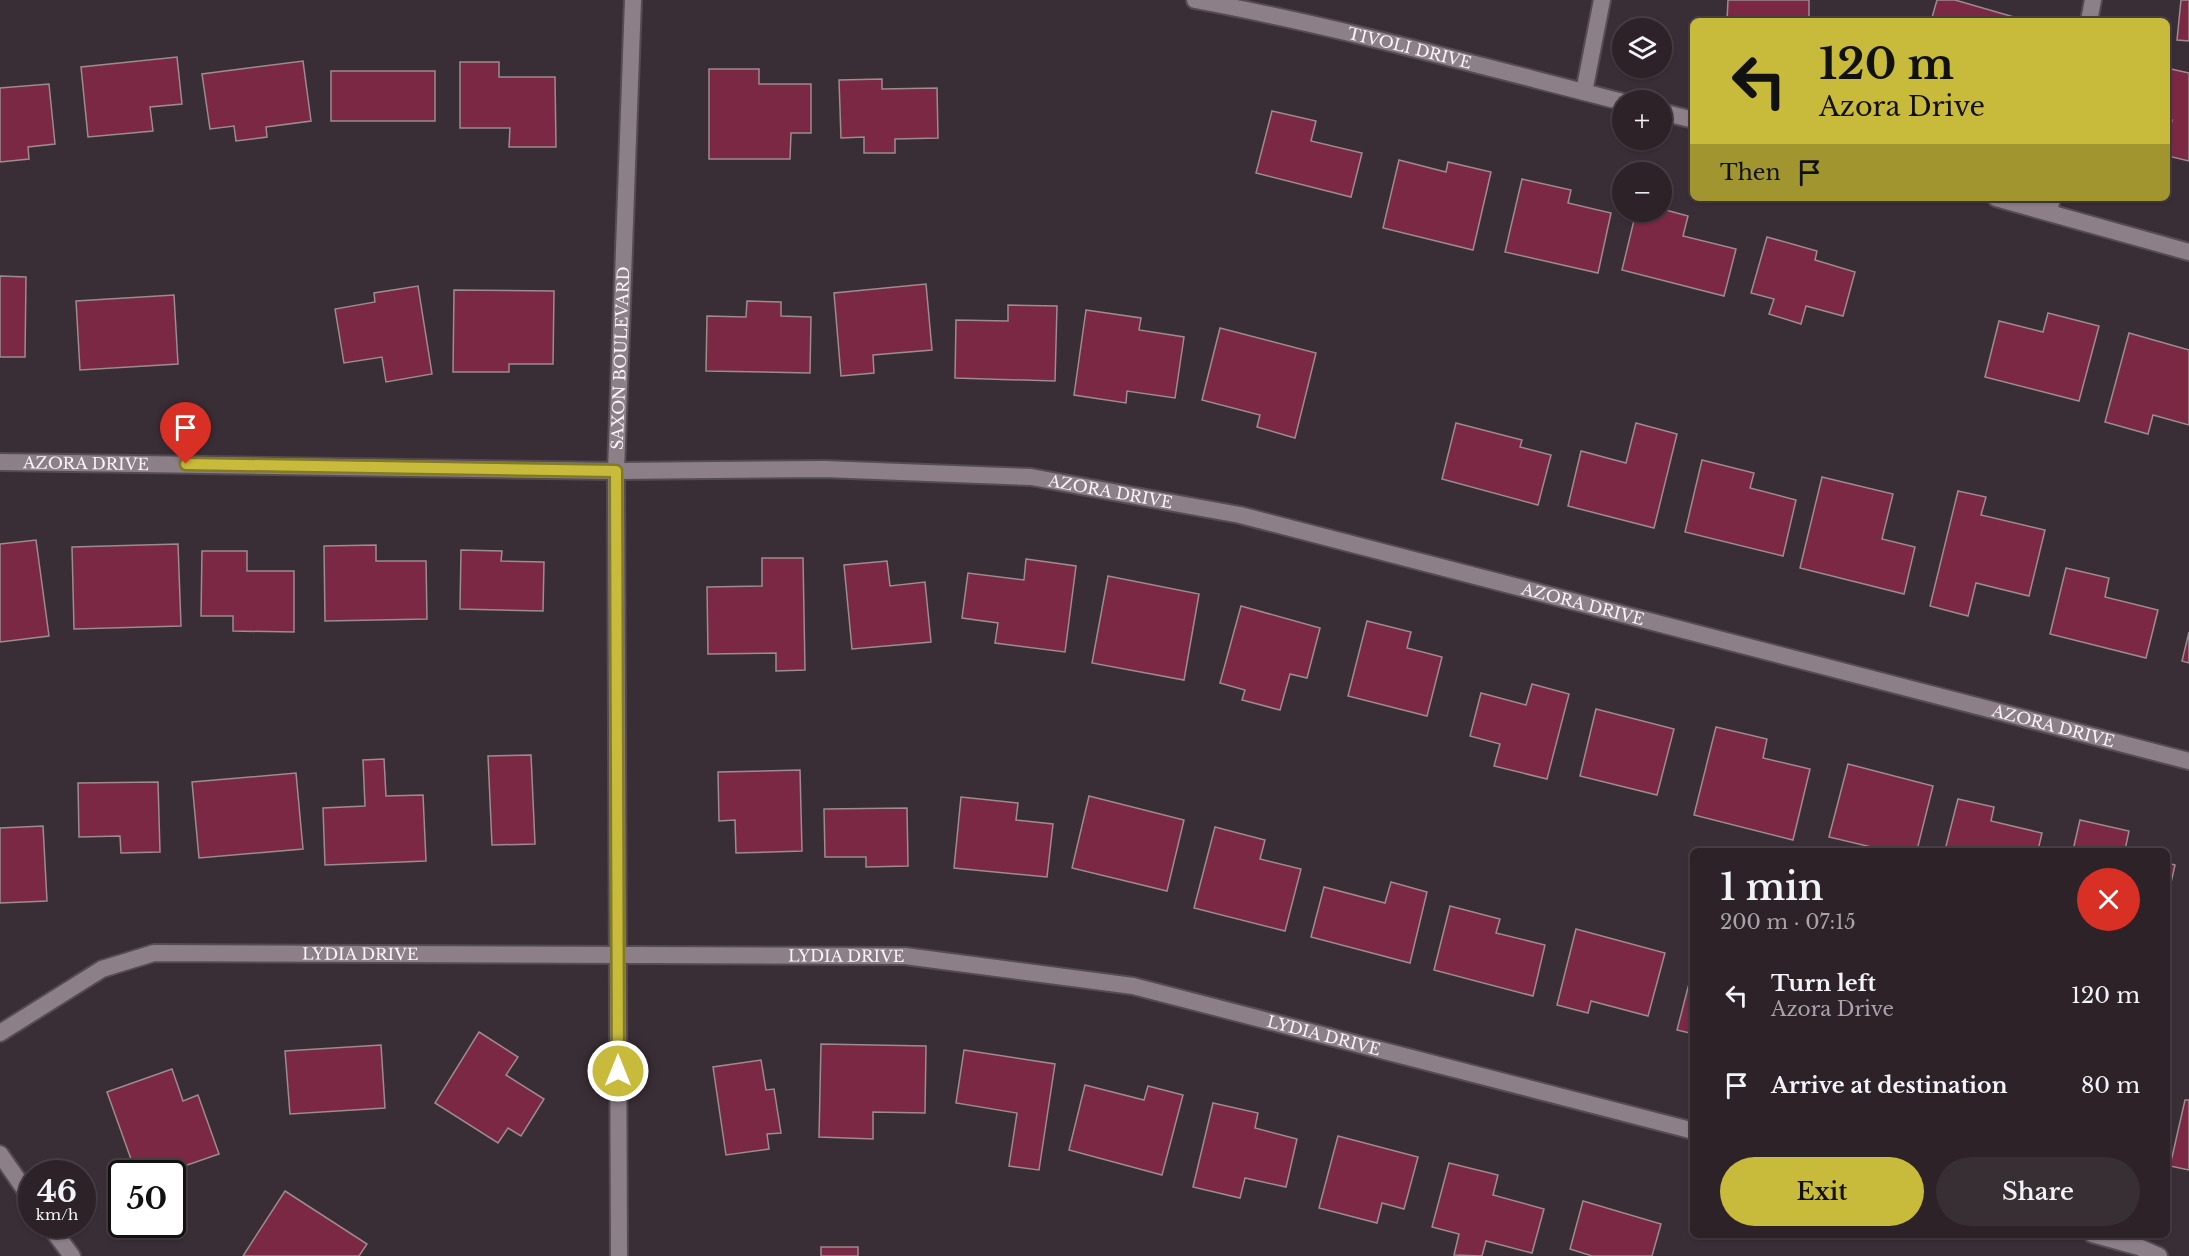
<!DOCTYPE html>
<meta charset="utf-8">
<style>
body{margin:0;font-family:"Libre Baskerville",serif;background:#382f34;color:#f1f3f6;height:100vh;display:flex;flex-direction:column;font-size:22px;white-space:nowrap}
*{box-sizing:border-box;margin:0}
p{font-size:20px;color:#a6a4a8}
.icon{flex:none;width:33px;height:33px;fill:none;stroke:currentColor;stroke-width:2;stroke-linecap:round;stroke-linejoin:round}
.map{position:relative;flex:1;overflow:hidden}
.sheet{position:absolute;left:1690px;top:848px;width:480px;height:390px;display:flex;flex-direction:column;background:#2c2228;border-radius:9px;box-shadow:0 2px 4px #0004,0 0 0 2px #483f45}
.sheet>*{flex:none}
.guide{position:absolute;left:1690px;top:18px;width:480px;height:183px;border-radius:9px;box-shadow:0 2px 4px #0004,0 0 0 2px #483f45;background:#c8bb3b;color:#111;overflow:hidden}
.tools{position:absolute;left:1612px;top:18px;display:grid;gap:12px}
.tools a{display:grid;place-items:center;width:60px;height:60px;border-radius:50%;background:#2c2228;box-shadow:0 2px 4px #0004,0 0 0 2px #483f45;font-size:30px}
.speed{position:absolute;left:18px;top:1160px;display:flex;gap:12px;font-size:30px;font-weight:700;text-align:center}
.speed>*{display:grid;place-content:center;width:78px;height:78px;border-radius:50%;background:#2c2228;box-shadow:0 2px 4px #0004,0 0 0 2px #483f45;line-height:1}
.speed small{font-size:15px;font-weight:400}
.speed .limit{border:3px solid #111;border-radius:9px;background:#fff;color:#111}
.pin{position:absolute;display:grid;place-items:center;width:51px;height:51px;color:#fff;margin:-62px -26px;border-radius:50% 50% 50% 0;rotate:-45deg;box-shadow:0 0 6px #0007}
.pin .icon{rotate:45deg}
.me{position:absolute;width:66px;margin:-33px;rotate:0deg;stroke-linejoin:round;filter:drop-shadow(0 0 4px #0008)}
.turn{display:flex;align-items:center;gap:21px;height:126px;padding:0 30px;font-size:27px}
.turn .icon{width:78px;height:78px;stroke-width:2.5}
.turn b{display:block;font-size:42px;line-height:51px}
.then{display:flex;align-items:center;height:57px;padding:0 30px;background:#0003;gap:12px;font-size:22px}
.round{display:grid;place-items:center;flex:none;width:63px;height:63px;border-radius:32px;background:#382f34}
.overview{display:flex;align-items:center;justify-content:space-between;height:102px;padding:0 30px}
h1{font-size:36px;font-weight:600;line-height:45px}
.action{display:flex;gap:12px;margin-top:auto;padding:12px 30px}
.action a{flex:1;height:69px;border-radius:36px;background:#c8bb3b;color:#111;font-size:24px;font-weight:600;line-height:69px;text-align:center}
.action a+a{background:#382f34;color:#f1f3f6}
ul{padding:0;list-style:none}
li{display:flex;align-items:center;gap:18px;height:90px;padding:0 30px}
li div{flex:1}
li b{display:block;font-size:22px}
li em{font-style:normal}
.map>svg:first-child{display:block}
.building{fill:#7b2845;stroke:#9c8b8f;stroke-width:1.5}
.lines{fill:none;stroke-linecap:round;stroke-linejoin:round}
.minor-casing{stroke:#554b52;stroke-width:20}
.tertiary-casing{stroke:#554b52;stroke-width:20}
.secondary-casing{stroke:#554b52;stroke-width:20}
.minor{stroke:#8d7f88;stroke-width:16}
.tertiary{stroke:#8d7f88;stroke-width:16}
.secondary{stroke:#8d7f88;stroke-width:16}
.route-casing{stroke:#827a26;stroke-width:15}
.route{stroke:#c8bb3b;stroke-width:10}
.labels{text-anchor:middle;stroke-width:4.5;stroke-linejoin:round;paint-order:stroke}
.street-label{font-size:16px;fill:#f9f2f7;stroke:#2f242c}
</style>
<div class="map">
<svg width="2189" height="1256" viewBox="0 0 2189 1256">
<rect width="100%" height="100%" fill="#3a2e36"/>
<g class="building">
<polygon points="1728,0 1809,0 1809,21 1727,21"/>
<polygon points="1937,0 1955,0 2014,17 2013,21 1931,21"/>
<polygon points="2181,0 2189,0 2189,41 2177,40"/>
<polygon points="177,57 182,104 150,107 153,131 88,137 81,67"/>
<polygon points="303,61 311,121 266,127 267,137 236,141 234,126 210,129 202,74"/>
<polygon points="460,62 499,62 499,77 555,77 556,147 509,147 510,128 460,128"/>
<polygon points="709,69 759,69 759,84 811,84 811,133 791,133 790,159 709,159"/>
<polygon points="2171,69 2189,73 2189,161 2168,156 2168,138 2172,120 2168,119 2168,85"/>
<rect x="331" y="71" width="104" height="50"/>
<polygon points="882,79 882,89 937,88 938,138 895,139 895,153 864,153 864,137 841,138 839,80"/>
<polygon points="49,84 55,144 28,147 29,159 0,162 0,88"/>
<polygon points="1272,111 1316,121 1311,141 1362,153 1351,197 1256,173"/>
<polygon points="1399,160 1446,172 1448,162 1491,172 1473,250 1383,228"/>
<polygon points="1522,179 1571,190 1568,203 1611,213 1598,273 1505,252"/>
<polygon points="1662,209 1688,216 1683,236 1736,249 1724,296 1622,270 1636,212 1662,212"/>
<polygon points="1767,237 1817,251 1815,260 1855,272 1843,316 1806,306 1801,324 1769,314 1774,299 1751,293"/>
<polygon points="0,276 26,277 25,357 0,357"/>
<polygon points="926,284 932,350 873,355 874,373 841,376 834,293"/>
<polygon points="418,286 432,374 386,382 382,357 344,363 335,309 375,302 374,293"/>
<polygon points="454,290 554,291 553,364 509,364 509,372 453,372"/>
<polygon points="174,295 178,364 80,370 76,301"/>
<polygon points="747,301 781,302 781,316 811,317 810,373 706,371 707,316 746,317"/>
<polygon points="1008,305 1057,306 1055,381 955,378 956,320 1008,321"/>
<polygon points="1086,310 1141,318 1139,330 1184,337 1175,398 1127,391 1126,403 1074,395"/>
<polygon points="2048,313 2099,326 2079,401 1985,377 1999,321 2043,332"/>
<polygon points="1220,328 1316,353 1295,438 1257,427 1260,415 1202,400"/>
<polygon points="2129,333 2189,350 2189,425 2153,415 2148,434 2105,422"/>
<polygon points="1456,423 1522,440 1520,447 1551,455 1538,505 1442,479"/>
<polygon points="1636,423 1677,434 1654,528 1568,506 1581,451 1626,463"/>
<polygon points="1702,460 1754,473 1750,488 1796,500 1783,556 1685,532"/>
<polygon points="1822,477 1893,494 1882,539 1915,547 1904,594 1800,568"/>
<polygon points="1958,491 1986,497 1981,515 2045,530 2029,596 1976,583 1968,616 1930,606"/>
<polygon points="36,540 49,636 0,642 0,544"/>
<polygon points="178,544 181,626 74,629 72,547"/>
<polygon points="376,545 376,561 426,561 427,619 325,621 324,546"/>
<polygon points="461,550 502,551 501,561 544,562 543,611 460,609"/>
<polygon points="202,551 247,551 247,571 294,571 294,632 233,631 233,616 201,616"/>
<polygon points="762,558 803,558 805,670 776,671 776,653 708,654 707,587 762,586"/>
<polygon points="1026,559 1076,566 1065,652 995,643 998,623 962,618 968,573 1024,580"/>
<polygon points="887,561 890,586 925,582 931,642 852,649 844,565"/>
<polygon points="2066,568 2109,578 2105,597 2158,610 2146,658 2050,634"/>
<polygon points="1108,576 1199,594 1184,680 1092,663"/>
<polygon points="1241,606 1320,628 1307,678 1290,674 1280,710 1242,700 1245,690 1220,683"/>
<polygon points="1367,621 1411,632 1407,648 1442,657 1427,716 1348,696"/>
<polygon points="2189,632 2189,663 2182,661"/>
<polygon points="1532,684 1569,694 1547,779 1494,766 1500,744 1470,736 1481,693 1526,705"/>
<polygon points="1596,709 1674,729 1657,795 1580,776"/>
<polygon points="1716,727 1767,739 1763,758 1810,769 1793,840 1694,815"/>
<polygon points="531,755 535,844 492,845 488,756"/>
<polygon points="384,759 386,796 423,795 426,861 325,865 323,808 365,806 363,760"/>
<polygon points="1848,764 1933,786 1917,850 1884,850 1829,837"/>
<polygon points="800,770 802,851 736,853 735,820 719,821 718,772"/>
<polygon points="296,773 303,849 199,858 192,782"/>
<polygon points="158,782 160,852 121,853 120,836 79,837 78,783"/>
<polygon points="1089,796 1184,820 1167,891 1072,868"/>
<polygon points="961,797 1018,803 1016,820 1053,824 1047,877 954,868"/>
<polygon points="1958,799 1994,807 1991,821 2042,833 2038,850 1945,850"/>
<polygon points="907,808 908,866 866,867 866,857 825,857 824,809"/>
<polygon points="2080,820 2129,831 2125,850 2073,850"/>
<polygon points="43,826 47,901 0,903 0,828"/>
<polygon points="1215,827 1265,840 1260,859 1301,869 1285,931 1194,908"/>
<polygon points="2168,863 2175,865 2168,896"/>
<polygon points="1391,882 1427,892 1410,963 1311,937 1324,887 1385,903"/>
<polygon points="1450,906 1500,919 1496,933 1545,945 1533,996 1434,970"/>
<polygon points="1576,929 1665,953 1648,1016 1591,1001 1588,1013 1557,1005"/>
<polygon points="1692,972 1694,972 1694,1034 1677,1030"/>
<polygon points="479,1032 518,1057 506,1075 544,1099 521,1136 508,1128 498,1143 435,1103"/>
<polygon points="821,1044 926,1046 925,1113 873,1112 873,1139 819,1137"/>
<polygon points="381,1045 385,1108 290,1114 285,1051"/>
<polygon points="964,1050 1055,1064 1039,1170 1009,1166 1017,1113 956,1103"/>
<polygon points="761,1060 766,1090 774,1089 781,1133 767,1134 769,1149 726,1155 713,1067"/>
<polygon points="172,1069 183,1101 198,1095 219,1154 164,1173 136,1173 107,1092"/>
<polygon points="1085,1085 1144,1100 1148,1086 1183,1095 1162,1175 1069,1150"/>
<polygon points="2185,1100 2189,1100 2189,1170 2170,1166"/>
<polygon points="1213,1103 1258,1113 1255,1128 1297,1139 1286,1187 1245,1178 1240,1198 1193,1187"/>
<polygon points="1338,1136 1418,1157 1404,1209 1382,1203 1377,1223 1319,1208"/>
<polygon points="1449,1163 1498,1175 1493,1195 1544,1209 1532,1253 1486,1241 1482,1256 1454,1255 1459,1234 1432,1227"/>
<polygon points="285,1191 367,1244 359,1256 243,1256"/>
<polygon points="1583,1201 1661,1224 1652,1256 1592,1256 1570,1249"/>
<rect x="821" y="1247" width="37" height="9"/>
</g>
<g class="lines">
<g class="minor-casing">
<g id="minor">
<polyline points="2089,21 2093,0"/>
<polyline points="1584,92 1602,0"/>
<polyline points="2049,212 2052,198"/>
<path id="s1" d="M0 462 616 471 824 469 1031 477 1240 515 2189 761"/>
<path id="s2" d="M0 1033 102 969 154 953 905 956 1133 986 1694 1131"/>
<polyline points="0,1154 32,1200"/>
<polyline points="48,1224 72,1256"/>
<polyline points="2092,1234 2139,1247 2159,1256"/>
</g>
</g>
<g class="tertiary-casing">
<g id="tertiary">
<path id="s3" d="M1195 0C1340 27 1481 66 1623 102"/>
<polyline points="1662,112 1694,120"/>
<polyline points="1996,198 2189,252"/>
</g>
</g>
<g class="secondary-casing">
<g id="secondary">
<path id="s4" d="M619 1256 616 471 633 0"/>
</g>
</g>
<use href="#minor" class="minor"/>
<use href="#tertiary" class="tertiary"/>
<use href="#secondary" class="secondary"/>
</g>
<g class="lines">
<g class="route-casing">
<polyline id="route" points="186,464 616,471 618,1071"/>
</g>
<use href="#route" class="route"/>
</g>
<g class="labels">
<g class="street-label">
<text dy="6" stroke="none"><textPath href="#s3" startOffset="220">TIVOLI DRIVE</textPath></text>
<text dy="6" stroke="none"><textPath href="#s4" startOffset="898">SAXON BOULEVARD</textPath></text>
<text dy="6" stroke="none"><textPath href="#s1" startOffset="86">AZORA DRIVE</textPath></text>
<text dy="6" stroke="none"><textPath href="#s1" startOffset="1112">AZORA DRIVE</textPath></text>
<text dy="6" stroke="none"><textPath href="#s1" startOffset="1598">AZORA DRIVE</textPath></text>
<text dy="6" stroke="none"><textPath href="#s1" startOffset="2084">AZORA DRIVE</textPath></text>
<text dy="6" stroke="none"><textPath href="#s2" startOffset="381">LYDIA DRIVE</textPath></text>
<text dy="6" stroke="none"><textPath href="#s2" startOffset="867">LYDIA DRIVE</textPath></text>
<text dy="6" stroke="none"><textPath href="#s2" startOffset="1353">LYDIA DRIVE</textPath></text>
</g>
</g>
</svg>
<div class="tools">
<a><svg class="icon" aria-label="layers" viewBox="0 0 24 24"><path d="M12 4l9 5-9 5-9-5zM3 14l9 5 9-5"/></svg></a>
<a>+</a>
<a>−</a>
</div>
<div class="speed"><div>46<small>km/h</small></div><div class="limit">50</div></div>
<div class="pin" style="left:186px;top:464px;background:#d93025"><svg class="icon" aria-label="arrive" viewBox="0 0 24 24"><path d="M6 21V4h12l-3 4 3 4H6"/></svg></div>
<svg class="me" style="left:618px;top:1071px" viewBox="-20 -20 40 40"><circle r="17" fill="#c8bb3b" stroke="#fff" stroke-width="3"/><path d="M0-11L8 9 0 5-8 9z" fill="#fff"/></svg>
<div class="guide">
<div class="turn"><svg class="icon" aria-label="left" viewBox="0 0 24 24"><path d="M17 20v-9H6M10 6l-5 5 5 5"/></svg><div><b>120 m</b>Azora Drive</div></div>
<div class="then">Then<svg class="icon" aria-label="arrive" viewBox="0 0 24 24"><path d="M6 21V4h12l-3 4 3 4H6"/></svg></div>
</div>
<section class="sheet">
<div class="overview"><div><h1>1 min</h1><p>200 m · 07:15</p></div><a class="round" style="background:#d93025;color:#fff"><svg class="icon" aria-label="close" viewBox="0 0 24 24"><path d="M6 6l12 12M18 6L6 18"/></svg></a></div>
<ul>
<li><svg class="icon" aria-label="left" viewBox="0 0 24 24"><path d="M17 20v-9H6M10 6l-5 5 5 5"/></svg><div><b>Turn left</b><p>Azora Drive</p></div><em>120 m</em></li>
<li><svg class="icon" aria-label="arrive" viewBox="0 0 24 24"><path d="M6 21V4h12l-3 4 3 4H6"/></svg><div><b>Arrive at destination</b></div><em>80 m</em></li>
</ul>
<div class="action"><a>Exit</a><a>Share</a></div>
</section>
</div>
